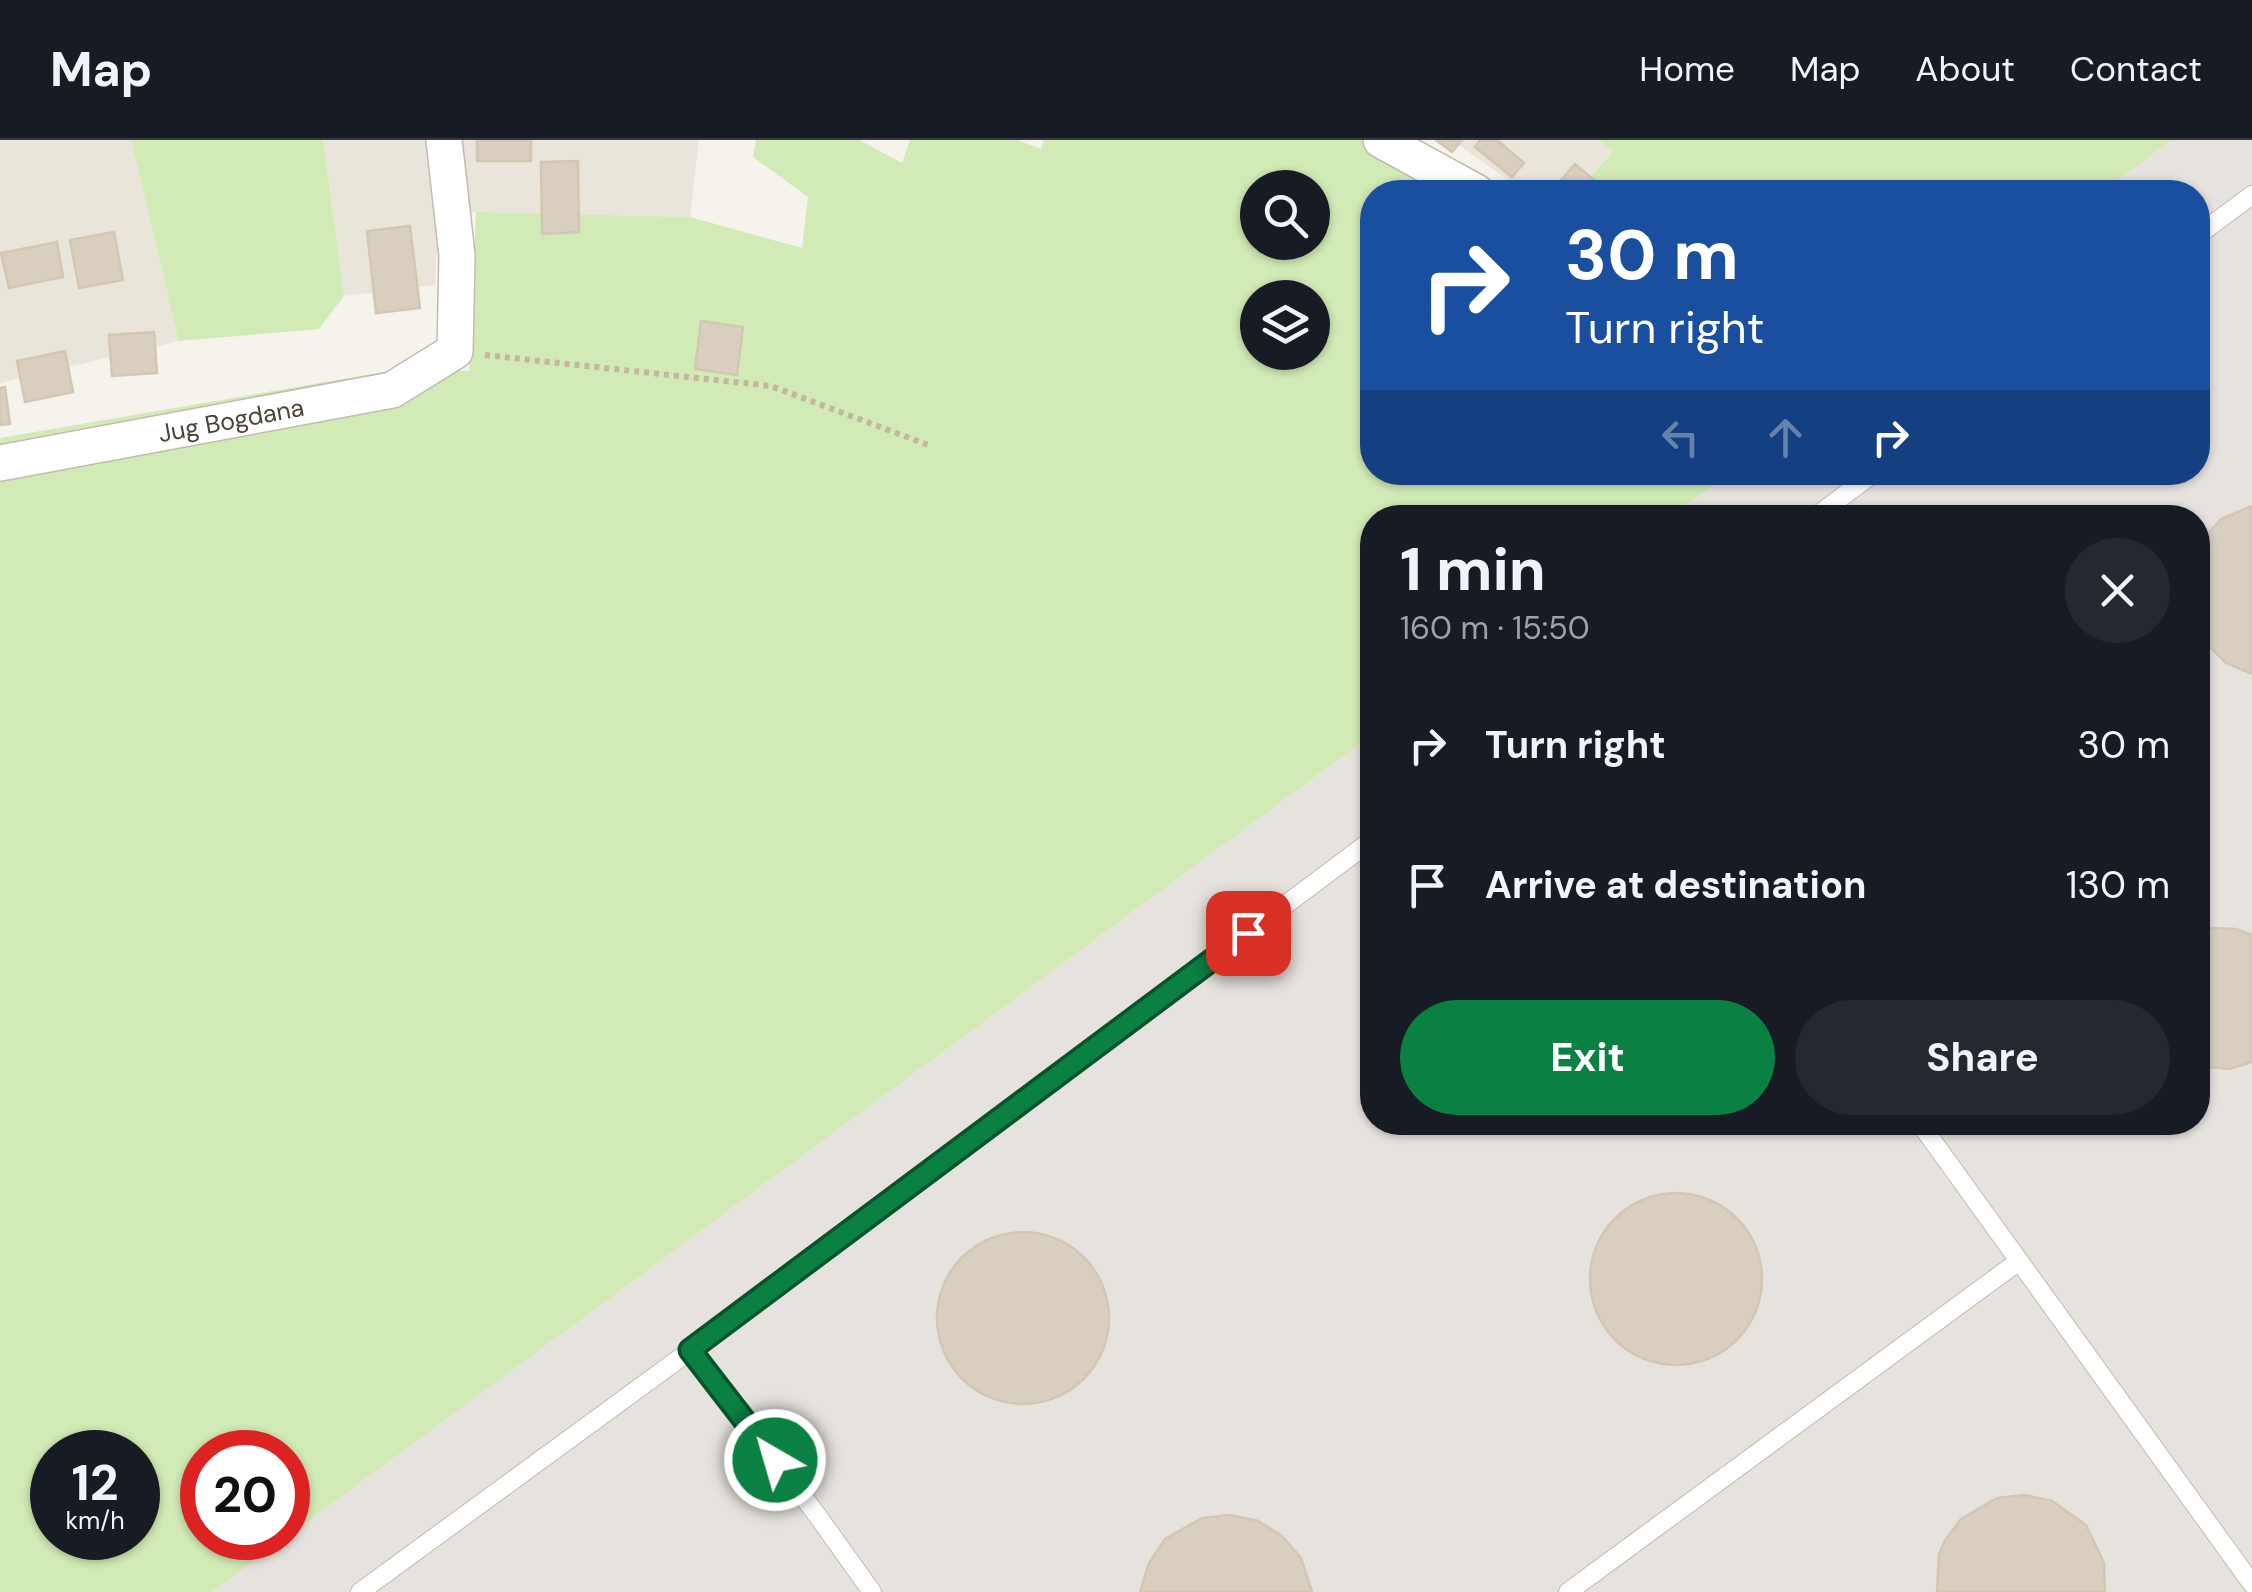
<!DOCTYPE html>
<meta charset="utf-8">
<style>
body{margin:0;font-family:"DM Sans",sans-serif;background:#242831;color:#f1f3f6;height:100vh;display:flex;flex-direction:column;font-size:38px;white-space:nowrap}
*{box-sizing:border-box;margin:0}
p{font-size:32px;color:#9ea1a6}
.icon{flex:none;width:55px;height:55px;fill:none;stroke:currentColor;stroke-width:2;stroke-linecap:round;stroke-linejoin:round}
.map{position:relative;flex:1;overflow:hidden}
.side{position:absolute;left:1360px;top:365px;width:850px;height:630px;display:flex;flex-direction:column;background:#171b24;border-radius:40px;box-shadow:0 2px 8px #0004}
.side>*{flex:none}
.hud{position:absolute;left:1360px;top:40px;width:850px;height:305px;border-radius:40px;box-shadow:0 2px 8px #0004;background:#1a4fa0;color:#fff;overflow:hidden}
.buttons{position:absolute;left:1240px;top:30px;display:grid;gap:20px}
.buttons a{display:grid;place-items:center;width:90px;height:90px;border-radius:50%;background:#171b24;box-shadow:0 2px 8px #0004;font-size:50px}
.speed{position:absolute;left:30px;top:1290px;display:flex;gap:20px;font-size:50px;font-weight:700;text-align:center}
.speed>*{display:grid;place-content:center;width:130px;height:130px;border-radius:50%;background:#171b24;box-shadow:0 2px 8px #0004;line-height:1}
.speed small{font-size:25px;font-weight:400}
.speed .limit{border:15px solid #d22;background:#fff;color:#111}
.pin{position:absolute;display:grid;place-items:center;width:85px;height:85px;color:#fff;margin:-42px;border-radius:20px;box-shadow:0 5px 15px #0006}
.me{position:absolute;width:110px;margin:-55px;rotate:322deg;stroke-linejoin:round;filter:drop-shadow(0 0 8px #0008)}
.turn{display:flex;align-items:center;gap:35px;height:210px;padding:0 40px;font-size:45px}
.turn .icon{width:130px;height:130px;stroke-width:2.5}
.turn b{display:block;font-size:70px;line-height:85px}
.lanes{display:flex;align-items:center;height:95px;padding:0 40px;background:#0003;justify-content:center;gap:50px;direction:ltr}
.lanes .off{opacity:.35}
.round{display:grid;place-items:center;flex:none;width:105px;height:105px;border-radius:52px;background:#242831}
.headline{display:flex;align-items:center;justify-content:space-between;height:170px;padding:0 40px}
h1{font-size:60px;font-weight:700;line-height:75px}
.action{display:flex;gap:20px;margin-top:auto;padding:20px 40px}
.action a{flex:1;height:115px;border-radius:60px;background:#0b8043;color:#fff;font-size:40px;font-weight:700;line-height:115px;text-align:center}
.action a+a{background:#242831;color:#f1f3f6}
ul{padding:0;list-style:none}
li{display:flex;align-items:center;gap:30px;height:140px;padding:0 40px}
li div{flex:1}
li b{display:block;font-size:38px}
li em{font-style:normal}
header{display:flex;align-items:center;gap:60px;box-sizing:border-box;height:140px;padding:0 50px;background:#171b24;border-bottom:2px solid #363941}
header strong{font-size:48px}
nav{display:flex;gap:55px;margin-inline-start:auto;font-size:35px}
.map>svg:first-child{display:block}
.residential{fill:#eae5da}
.industrial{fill:#e6e2dd}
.green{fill:#d2eab5;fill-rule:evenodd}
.building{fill:#d8cfc1;stroke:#d3c7b4;stroke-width:2.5}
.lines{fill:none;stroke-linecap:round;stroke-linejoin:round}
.service-casing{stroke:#c2bbae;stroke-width:20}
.minor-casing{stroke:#c2bbae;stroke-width:38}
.path{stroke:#c4b79f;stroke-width:6;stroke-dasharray:5 5;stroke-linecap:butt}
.service{stroke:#fff;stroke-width:18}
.minor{stroke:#fff;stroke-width:35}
.route-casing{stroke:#07532c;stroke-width:25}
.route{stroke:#0b8043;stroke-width:18}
.labels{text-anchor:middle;stroke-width:8;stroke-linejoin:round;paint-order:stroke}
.street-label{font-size:25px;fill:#4b4439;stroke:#fff}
</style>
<header>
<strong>Map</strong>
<nav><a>Home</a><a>Map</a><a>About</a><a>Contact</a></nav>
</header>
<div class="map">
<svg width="2252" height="1452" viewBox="0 0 2252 1452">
<rect width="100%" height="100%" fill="#f6f3ec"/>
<g class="residential">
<polygon points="0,0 131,0 179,201 0,243"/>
<polygon points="323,0 699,0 690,77 476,72 439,78 435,145 344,156"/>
<polygon points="1452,0 1599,0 1613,10 1577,52 1525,52"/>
</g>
<polygon class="industrial" points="2172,0 2252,0 2252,1452 212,1452 1372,595 1372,982 2198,982 2198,378 1670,377 1730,333 2198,332 2198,52 2102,52"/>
<g class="green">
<polygon points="131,0 323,0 344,156 319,189 179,201"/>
<path d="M756 0H859L902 23 910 0H1017L1041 9 1044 0H1369L1459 52H1372V332L1730 333 1670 377 1372 378V595L288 1396V1312H202V1398H285L212 1452H0V298L401 229 469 231 476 72 690 77 802 108 808 57 753 17ZM1258 48H1312V102H1258ZM1258 158H1312V212H1258ZM52 1312H138V1398H52Z"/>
<polygon points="1599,0 2172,0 2102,52 1577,52 1613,11"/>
</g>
<g class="building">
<rect x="477" y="0" width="54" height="21"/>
<polygon points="1436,0 1462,0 1452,12"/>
<polygon points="1480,0 1497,0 1524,23 1512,37 1475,7"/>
<polygon points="578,21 579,92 542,94 541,22"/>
<polygon points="1575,24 1605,49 1602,52 1551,52"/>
<polygon points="410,86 420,168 376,173 367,91"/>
<polygon points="114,92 123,140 79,148 70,100"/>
<polygon points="57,102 63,137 9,148 1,113"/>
<polygon points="701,181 743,187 737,235 695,229"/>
<polygon points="154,192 157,233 112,236 109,195"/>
<polygon points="65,211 73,252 25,262 17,221"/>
<polygon points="5,247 10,284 0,285 0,248"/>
<polygon points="2252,366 2252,534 2226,523 2198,495 2198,405 2221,379"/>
<polygon points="2213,788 2236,789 2252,795 2252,922 2229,929 2198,926 2198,791"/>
<circle cx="1676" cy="1139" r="86"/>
<circle cx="1023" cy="1178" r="86"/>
<polygon points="2025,1355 2052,1361 2086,1385 2104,1423 2105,1452 1937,1452 1939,1415 1944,1402 1961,1379 1997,1358"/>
<polygon points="1230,1375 1258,1381 1282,1396 1301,1418 1312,1452 1140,1452 1149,1423 1165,1399 1202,1378"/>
</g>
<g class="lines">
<g class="service-casing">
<g id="service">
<polyline points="2198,95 2252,55"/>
<polyline points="1814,378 1875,332"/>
<polyline points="1919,982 2252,1444"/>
<polyline points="691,1210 817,1375 872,1452"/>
<polyline points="360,1452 691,1210 1372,700"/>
<polyline points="1568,1452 2019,1121"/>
</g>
</g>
<g class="minor-casing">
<g id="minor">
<polyline points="1381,0 1476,52"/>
<path id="s1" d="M0 323 392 250 455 211 457 115 444 0"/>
</g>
</g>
<polyline class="path" points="485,215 771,246 931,306"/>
<use href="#service" class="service"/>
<use href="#minor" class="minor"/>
</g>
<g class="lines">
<g class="route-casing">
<polyline id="route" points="775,1320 690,1210 1248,793"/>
</g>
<use href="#route" class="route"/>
</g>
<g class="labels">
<g class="street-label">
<text dy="9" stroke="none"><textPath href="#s1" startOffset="235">Jug Bogdana</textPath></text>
</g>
</g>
</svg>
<div class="buttons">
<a><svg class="icon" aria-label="search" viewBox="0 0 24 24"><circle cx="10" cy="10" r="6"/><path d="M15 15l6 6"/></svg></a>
<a><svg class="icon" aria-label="layers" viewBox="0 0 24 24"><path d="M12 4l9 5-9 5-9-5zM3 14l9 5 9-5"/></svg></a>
</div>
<div class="speed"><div>12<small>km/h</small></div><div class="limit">20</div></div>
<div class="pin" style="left:1248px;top:793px;background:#d93025"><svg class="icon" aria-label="arrive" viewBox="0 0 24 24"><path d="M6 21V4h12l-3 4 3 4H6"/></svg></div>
<svg class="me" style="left:775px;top:1320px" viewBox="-20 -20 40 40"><circle r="17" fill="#0b8043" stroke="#fff" stroke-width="3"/><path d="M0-11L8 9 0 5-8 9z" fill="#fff"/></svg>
<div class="hud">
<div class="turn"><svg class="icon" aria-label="right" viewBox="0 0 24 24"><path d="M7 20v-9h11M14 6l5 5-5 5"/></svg><div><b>30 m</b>Turn right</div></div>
<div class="lanes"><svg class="icon off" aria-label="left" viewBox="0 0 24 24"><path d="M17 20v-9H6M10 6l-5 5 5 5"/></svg><svg class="icon off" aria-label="ahead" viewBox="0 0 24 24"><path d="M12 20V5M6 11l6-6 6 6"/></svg><svg class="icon" aria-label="right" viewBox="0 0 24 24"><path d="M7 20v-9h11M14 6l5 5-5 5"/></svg></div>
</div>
<section class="side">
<div class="headline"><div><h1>1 min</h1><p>160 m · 15:50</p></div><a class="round"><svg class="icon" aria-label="close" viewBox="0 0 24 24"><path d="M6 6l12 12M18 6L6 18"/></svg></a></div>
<ul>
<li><svg class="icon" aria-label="right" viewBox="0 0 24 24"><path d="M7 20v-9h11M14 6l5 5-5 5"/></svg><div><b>Turn right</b></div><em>30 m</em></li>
<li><svg class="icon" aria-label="arrive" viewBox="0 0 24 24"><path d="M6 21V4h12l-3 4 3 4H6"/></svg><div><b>Arrive at destination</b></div><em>130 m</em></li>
</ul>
<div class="action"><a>Exit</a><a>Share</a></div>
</section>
</div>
